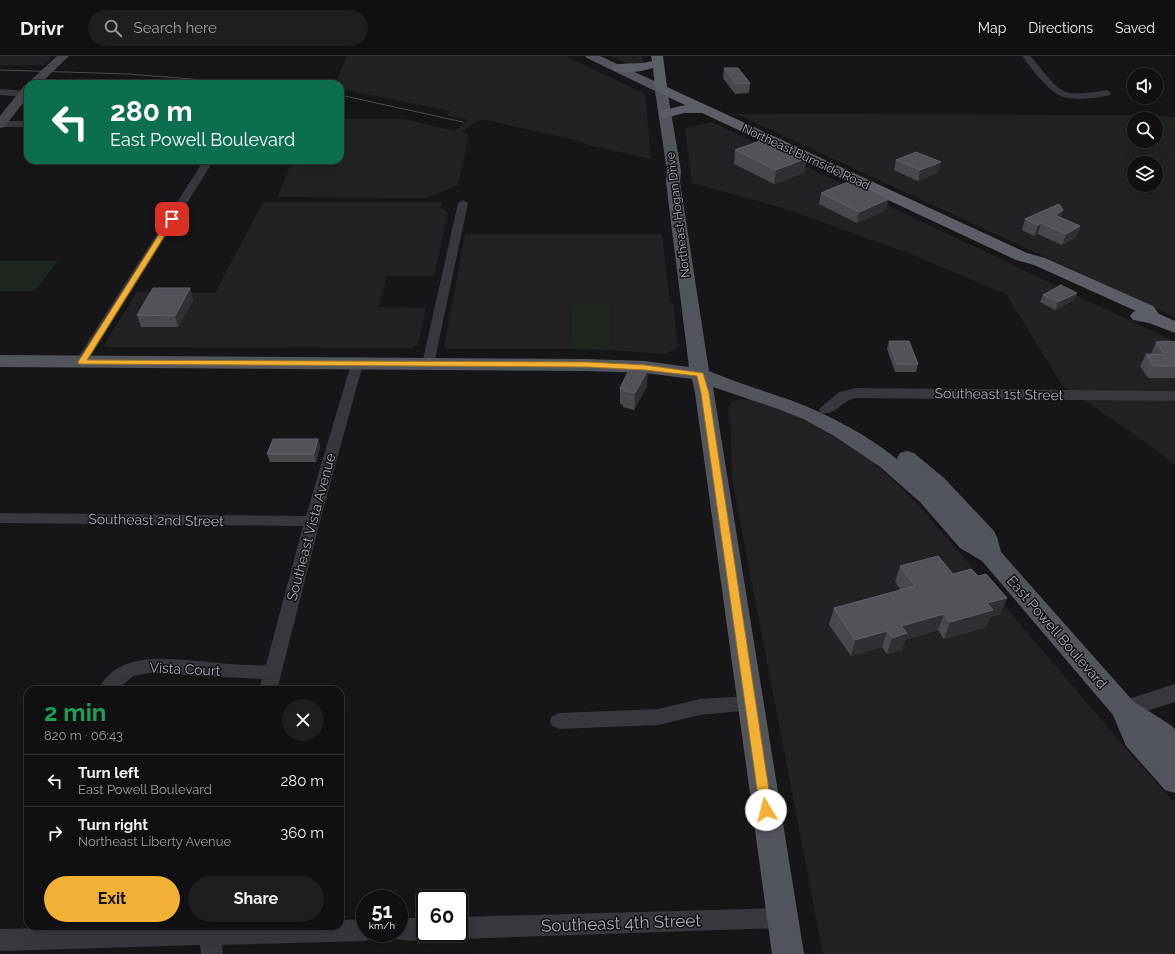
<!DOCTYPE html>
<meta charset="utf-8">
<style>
body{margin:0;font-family:Raleway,sans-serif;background:#1e1e20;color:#f1f3f6;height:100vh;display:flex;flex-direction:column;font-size:15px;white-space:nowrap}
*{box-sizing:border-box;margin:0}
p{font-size:13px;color:#9c9d9f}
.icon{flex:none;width:22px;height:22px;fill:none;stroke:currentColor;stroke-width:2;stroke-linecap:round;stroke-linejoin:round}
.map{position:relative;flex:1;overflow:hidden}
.sheet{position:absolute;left:24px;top:630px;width:320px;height:244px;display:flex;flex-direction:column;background:#101012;border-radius:12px;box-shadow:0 4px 16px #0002,0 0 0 1px #303032}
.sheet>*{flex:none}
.banner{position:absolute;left:24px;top:24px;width:320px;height:84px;border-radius:12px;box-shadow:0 4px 16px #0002,0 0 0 1px #303032;background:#0b6e4f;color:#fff;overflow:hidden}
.tools{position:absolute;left:1127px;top:12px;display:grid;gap:8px}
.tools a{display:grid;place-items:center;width:36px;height:36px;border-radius:50%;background:#101012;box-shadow:0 4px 16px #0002,0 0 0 1px #303032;font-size:20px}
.speed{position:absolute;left:356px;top:834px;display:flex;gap:8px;font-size:20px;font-weight:700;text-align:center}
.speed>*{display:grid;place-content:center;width:52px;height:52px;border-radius:50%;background:#101012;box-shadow:0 4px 16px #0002,0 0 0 1px #303032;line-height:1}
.speed small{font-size:10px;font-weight:400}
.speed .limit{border:2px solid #111;border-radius:6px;background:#fff;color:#111}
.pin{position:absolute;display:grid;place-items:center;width:34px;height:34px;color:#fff;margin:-17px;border-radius:8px;box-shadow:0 2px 6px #0006}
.me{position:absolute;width:44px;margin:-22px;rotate:352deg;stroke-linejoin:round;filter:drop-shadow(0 0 3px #0008)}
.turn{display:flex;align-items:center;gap:14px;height:84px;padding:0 20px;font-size:18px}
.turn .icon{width:52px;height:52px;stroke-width:2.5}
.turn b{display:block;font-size:28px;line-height:34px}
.round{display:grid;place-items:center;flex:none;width:42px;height:42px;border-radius:21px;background:#1e1e20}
.head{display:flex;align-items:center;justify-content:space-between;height:68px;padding:0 20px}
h1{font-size:24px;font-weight:700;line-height:30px;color:#1e9e55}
.cta{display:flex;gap:8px;margin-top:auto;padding:8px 20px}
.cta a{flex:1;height:46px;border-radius:24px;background:#f2b134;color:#111;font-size:16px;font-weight:700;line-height:46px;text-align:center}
.cta a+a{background:#1e1e20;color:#f1f3f6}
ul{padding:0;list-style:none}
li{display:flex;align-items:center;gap:12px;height:52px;padding:0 20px;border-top:1px solid #303032}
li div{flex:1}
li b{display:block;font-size:15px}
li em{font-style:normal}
header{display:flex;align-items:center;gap:24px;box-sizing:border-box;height:56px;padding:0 20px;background:#101012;border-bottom:1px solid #303032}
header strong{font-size:19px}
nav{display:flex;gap:22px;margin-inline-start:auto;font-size:14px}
.search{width:280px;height:36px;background:#1e1e20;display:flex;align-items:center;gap:10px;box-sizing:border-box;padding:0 14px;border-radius:22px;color:#9c9d9f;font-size:15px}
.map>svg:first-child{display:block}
.built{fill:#222225;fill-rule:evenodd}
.green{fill:#1e261f}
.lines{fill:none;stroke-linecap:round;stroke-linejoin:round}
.minor{fill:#37383d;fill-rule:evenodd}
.tertiary{fill:#37383d;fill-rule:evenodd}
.secondary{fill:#45474d;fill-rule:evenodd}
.primary{fill:#53555c;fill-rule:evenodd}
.trunk{fill:#5b5e65;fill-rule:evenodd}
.tram{stroke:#4a4c52;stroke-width:1}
.wall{fill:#47494d}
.shaded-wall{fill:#2f3033}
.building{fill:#525359;stroke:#5f6168}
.route{fill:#f2b134;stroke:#9d7322}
.labels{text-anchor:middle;stroke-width:3;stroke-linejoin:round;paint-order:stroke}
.far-street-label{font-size:12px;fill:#a8adb8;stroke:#111113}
.street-label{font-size:14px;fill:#a8adb8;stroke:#111113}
.near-street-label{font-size:17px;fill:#a8adb8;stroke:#111113}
</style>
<header>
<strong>Drivr</strong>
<div class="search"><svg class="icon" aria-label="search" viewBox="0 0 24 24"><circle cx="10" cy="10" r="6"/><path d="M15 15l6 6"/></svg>Search here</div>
<nav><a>Map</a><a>Directions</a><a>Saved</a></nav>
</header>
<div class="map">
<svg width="1175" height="898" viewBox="0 0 1175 898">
<rect width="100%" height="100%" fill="#161618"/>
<g class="built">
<polygon points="0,0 52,0 43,9 0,9"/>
<polygon points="347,0 566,0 645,38 651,103 588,89 579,85 486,64 476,65 462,76 469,78 458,129 426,142 277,141 293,104 340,104 340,63 404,63 455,75 468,64 447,59 451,55 340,33 340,28 335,28"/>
<polygon points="610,0 642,0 643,6 642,8 631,9"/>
<path d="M736 58 1151 59 1155 63H1134V85H1156V64L1175 83V261ZM1134 107H1156V129H1134Z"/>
<polygon points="712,66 1175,286 1175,409 1158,395 1062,329 1006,238 908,197 783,152 692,127 685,72"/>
<polygon points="263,146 442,146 441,152 448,156 434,220 387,220 378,251 426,252 418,289 412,292 106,291 104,289 137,236 215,237"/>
<polygon points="465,178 662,178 670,247 673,247 678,292 665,298 611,294 610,247 571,247 570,293 447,293 444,291"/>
<polygon points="738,343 753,344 791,358 816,370 872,405 899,430 923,454 1133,701 1175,747 1175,898 823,898 732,423 731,372 728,353 732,346"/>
</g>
<g class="green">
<polygon points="1151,59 1175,61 1175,83"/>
<polygon points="0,205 58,205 35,235 0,235"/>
<polygon points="571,247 610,247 611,294 570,293"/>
</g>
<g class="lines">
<g class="minor">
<path d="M1022 0H1030C1039 9 1054 32 1066 36 1075 39 1097 36 1107 34L1111 37 1110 39C1099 42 1071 45 1061 40 1047 34 1031 12 1022 0Z"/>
<polygon points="0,33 28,35 28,41 0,39"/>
<rect x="0" y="65" width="28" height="6"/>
<polygon points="204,104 214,104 87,306 86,309 76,309 75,306"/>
<polygon points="463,144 468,147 434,308 433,311 423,311 422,308 458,147"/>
<path d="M357 304 362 305 363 308 320 465 277 634H259L262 623 150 617 133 620 117 634H98C117 596 162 602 198 605 220 607 243 610 266 609L303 470 0 467V457L306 460 351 308 352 305Z"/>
<polygon points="750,640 756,642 759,647 756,652 750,654 700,659 658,669 559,673 552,670 550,665 552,660 559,657 658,653 700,643"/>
<polygon points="782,852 790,855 793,862 790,869 782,872 459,883 451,880 450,877 459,877 459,861"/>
<path d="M399 862H425V877H434L433 881C420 886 404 886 391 881L390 877H399Z"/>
<polygon points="365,863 365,877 375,877 373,882 365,885 222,889 223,898 201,898 200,889 0,895 0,873 117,870 340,870 340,864"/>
</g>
<g class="tertiary">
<path d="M856 332 1175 335V345L856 342C842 344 836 360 821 357L819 353 839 336Z"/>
<polygon points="1175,628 1175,646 1124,662 1116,659 1113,653 1116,647"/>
</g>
<g class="secondary">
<polygon points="57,0 69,0 40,28 28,28 28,29 27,28 29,26"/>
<polygon points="28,29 28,41 4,71 0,72 0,60 24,30"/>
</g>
<path class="primary" d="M585 0H600L665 30 667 33 681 115 680 126 709 315C737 327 765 335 793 345 829 359 868 379 898 404L897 402 900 397 907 395 914 397 944 422 994 475 997 481 1001 496 1133 645 1172 670 1175 674V737L1165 734 1126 690 1113 659 982 505 960 492 920 446 879 410 834 380 803 363 778 353 713 331 804 898H772L695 337 692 323 645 317 587 315 0 311V299L587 303 645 305 689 311 666 126 667 115 655 35 587 2Z"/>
<path class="trunk" d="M651 0H663L667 31 1027 197 1045 202 1153 250 1159 258 1175 265V277L1149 267 1133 264 1130 260 1133 256 1136 255 1034 209 1016 204 702 57H684L665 62 660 61 659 58 660 55 685 49 657 36 655 33 653 12C640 16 626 18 614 15L612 12 614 9C626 6 638 9 652 5Z"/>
<g class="tram">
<polyline points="0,14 128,18 255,28"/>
<polyline points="340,39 463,66"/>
</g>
</g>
<g class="wall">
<polygon points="724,12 750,27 749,37 735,38 723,22"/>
<polygon points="735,94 805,116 774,128 734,108"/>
<polygon points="896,104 938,116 918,125 894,114"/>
<polygon points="821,137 886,154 857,167 819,148"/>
<polygon points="1060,161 1080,170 1076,181 1062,189 1038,178 1034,180 1022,174 1025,163"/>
<polygon points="190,232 193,244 178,271 141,271 137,259"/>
<polygon points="1077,237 1074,244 1055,254 1040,246 1043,239"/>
<polygon points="889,285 918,308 916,316 895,316 887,293"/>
<polygon points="1156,286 1175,286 1175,322 1148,322 1140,310 1146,298 1151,298"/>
<polygon points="647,330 634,354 623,351 623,349 620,348 620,332"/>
<polygon points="318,383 320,391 316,406 270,406 267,398"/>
<polygon points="900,510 953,518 978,520 1007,542 1000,558 990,561 986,571 944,583 938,574 905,584 902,594 887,598 882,591 851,600 829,569 834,552 901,534 895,526"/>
</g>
<g class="shaded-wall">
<polygon points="807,102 805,116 774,128 776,114"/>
<polygon points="941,106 938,116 918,125 920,114"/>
<polygon points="889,143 886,154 857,167 859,156"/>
<polygon points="1063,154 1059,165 1055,159"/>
<polygon points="1041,167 1038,178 1034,180 1038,169"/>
<polygon points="1080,170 1076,181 1062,189 1066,178"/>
<polygon points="190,232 193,244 178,271 175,260"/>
<polygon points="1077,237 1074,244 1055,254 1058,246"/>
<polygon points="648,314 647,330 634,354 635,337"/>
<polygon points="318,383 320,391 316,406 314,398"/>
<polygon points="1007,542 1000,558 990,561 986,571 944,583 950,566 987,547"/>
<polygon points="944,558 938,574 905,584 902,594 887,598 892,582 901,570"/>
<polygon points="887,575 882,591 851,600 855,584"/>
</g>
<g class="building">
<polygon points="724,12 738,12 750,27 736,28"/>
<polygon points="765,83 807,102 776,114 735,94"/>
<polygon points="916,96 941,106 920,114 896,104"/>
<polygon points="850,125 889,143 859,156 821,137"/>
<polygon points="1059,148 1063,154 1055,159 1080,170 1066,178 1041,167 1038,169 1025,163"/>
<polygon points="1061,229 1077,237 1058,246 1043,239"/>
<polygon points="153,232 190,232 175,260 137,259"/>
<polygon points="889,285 909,285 918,308 897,308"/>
<polygon points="1165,285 1175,286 1175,310 1153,310 1146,298 1165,299 1156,286"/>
<polygon points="631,310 648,314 635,337 624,335 625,333 620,332"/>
<polygon points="273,383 318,383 314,398 267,398"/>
<polygon points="938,500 953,518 971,513 978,520 986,518 1007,542 987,547 993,554 950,566 944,558 901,570 907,577 892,582 887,575 855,584 834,552 915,530 900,510"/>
</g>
<polygon class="route" points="170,161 175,163 87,304 587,306 645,309 703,317 709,337 772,754 770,758 766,759 762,758 760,754 701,337 697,320 645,314 587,311 79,308 78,306"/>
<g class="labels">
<g class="far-street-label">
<text transform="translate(806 101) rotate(25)" y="4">Northeast Burnside Road</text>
<text transform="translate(678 159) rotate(-97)" y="4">Northeast Hogan Drive</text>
</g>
<g class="street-label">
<text transform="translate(999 338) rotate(1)" y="5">Southeast 1st Street</text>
<text transform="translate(156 464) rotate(1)" y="5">Southeast 2nd Street</text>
<text transform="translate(311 471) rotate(-75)" y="5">Southeast Vista Avenue</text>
<text transform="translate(1057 576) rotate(49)" y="5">East Powell Boulevard</text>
<text transform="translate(185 613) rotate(3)" y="5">Vista Court</text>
</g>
<g class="near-street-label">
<text transform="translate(621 867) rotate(-2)" y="6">Southeast 4th Street</text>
</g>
</g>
</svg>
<div class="tools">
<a><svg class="icon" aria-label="sound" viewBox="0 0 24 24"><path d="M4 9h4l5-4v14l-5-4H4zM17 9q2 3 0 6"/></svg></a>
<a><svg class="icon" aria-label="search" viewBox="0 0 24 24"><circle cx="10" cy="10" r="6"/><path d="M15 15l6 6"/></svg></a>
<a><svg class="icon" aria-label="layers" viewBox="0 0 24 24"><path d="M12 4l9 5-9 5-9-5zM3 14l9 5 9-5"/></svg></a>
</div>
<div class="speed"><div>51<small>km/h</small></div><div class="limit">60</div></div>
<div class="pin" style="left:172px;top:163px;background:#d93025"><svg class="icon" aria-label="arrive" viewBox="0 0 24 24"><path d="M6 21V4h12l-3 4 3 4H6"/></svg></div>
<svg class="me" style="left:766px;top:754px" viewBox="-20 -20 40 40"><circle r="19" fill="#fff"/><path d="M0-13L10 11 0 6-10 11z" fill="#f2b134"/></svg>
<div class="banner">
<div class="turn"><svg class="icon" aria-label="left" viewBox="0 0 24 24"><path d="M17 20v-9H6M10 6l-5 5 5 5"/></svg><div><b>280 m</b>East Powell Boulevard</div></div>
</div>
<section class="sheet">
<div class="head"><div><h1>2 min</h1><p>820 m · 06:43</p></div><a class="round"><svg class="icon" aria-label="close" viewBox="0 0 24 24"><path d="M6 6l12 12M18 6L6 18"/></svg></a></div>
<ul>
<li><svg class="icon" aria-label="left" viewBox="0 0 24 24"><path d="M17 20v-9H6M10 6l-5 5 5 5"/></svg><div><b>Turn left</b><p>East Powell Boulevard</p></div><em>280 m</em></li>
<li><svg class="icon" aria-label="right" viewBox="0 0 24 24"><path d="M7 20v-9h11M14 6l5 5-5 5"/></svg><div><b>Turn right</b><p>Northeast Liberty Avenue</p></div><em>360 m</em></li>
</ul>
<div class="cta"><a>Exit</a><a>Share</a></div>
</section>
</div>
